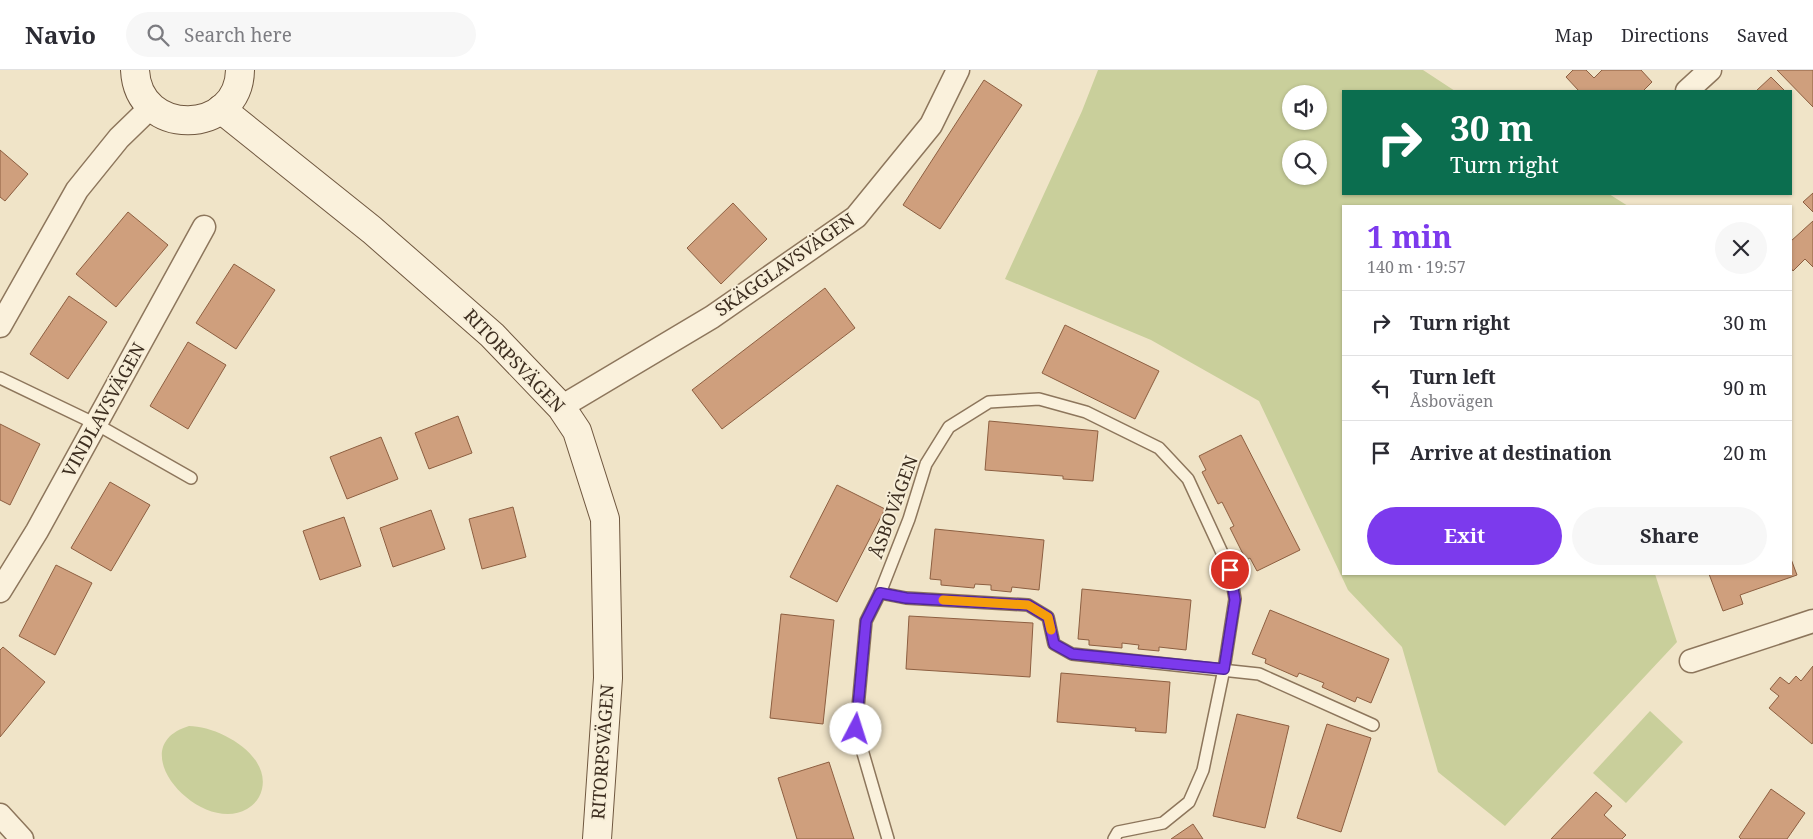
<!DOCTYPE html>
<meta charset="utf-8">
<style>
body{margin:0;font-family:"Noto Serif",serif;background:#f7f7f7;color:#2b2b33;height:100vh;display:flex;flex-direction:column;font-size:19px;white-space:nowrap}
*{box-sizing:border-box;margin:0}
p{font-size:16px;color:#7c7c81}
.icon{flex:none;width:28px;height:28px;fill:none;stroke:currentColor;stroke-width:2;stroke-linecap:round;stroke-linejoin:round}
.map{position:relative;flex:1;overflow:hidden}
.details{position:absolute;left:1342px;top:135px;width:450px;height:370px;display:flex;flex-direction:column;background:#fff;border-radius:0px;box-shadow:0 1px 4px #0004}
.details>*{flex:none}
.banner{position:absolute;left:1342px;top:20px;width:450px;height:105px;border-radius:0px;box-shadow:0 1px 4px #0004;background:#0b6e4f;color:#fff;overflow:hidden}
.controls{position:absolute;left:1282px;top:15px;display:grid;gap:10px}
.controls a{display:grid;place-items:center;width:45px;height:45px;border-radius:50%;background:#fff;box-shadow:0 1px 4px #0004;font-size:25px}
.pin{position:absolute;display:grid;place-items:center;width:42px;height:42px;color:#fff;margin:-21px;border:2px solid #fff;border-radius:50%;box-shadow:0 1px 5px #0007}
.me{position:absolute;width:55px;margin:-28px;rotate:5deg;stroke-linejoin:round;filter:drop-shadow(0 0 4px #0008)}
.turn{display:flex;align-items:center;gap:18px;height:105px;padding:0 25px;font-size:22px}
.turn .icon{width:65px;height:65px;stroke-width:2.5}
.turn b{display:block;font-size:35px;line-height:42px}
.round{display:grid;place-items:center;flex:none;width:52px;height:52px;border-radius:26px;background:#f7f7f7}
.head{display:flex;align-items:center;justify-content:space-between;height:85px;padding:0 25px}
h1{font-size:30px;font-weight:700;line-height:38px;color:#7c3aed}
.cta{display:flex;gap:10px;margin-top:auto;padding:10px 25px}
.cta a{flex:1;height:58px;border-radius:30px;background:#7c3aed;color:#fff;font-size:20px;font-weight:700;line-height:58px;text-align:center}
.cta a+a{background:#f7f7f7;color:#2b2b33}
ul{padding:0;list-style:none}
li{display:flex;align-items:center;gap:15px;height:65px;padding:0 25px;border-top:1px solid #e1e1e2}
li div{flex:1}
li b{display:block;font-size:19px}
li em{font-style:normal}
header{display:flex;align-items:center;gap:30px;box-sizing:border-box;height:70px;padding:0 25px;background:#fff;border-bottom:1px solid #e1e1e2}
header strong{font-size:24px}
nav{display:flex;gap:28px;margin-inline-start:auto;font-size:18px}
.search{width:350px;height:45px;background:#f7f7f7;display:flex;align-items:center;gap:12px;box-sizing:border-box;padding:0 18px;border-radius:28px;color:#7c7c81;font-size:19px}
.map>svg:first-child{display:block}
.green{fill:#c9cf9b;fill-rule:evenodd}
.building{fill:#cf9f7d;stroke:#8d5f41}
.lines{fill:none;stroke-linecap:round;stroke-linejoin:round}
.lane-casing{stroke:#8d765c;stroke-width:14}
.street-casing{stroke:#8d765c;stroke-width:25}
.secondary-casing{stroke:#6f573f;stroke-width:30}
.lane{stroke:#faf1dc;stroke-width:11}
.street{stroke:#faf1dc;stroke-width:22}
.secondary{stroke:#faf1dc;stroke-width:28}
.route-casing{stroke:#51269a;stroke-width:12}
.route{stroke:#7c3aed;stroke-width:9}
.slow{stroke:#f59e0b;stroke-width:9}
.labels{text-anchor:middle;stroke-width:4;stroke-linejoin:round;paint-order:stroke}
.street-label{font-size:18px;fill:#3d2e20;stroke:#f7eed8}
</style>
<header>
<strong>Navio</strong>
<div class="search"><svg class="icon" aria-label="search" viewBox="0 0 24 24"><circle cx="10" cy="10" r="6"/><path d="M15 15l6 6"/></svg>Search here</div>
<nav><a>Map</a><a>Directions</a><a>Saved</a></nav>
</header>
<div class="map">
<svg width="1813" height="769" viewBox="0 0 1813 769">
<rect width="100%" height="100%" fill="#f0e4c8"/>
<g class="green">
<path d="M1098 0H1423L1455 21H1344V124H1609L1628 136H1344V504H1655L1677 572 1505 756 1438 702 1402 577 1348 520 1259 331 1151 270 1005 209 1082 41ZM1291 24H1319V51H1291ZM1291 79H1319V106H1291Z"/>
<polygon points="1650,641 1683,672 1626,733 1593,703"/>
<path d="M189 656C218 656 270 684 262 719 260 728 255 734 247 739 201 766 119 677 189 656Z"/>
</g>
<g class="building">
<polygon points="1573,0 1586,0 1594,8 1602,0 1641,0 1652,12 1643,21 1579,21 1566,7"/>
<polygon points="1777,0 1813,0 1813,37"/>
<polygon points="1771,7 1785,21 1756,21"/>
<polygon points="984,10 1022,35 940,159 903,135"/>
<polygon points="0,80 28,104 5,131 0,127"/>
<polygon points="1813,123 1813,142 1803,132"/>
<polygon points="733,133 767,169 721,214 687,178"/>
<polygon points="128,142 168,175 116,237 76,204"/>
<polygon points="1813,151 1813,197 1805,189 1793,201 1791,198 1791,171"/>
<polygon points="234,194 275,220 236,279 196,253"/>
<polygon points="825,218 855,258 722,359 692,320"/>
<polygon points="69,226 107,252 68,309 30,284"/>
<polygon points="1065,255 1159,301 1135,349 1042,303"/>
<polygon points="188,272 226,295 188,359 150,336"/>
<polygon points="458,346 472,383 429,399 415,363"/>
<polygon points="989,351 1098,361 1093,411 1063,409 1063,406 985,400"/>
<polygon points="0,354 40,374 10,435 0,430"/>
<polygon points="1241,365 1300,480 1257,501 1250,488 1246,490 1230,458 1234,456 1222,432 1218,434 1202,402 1206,400 1199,386"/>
<polygon points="381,367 398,409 347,429 330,387"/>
<polygon points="110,412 150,435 111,501 71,478"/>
<polygon points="837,415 885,439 837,532 790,507"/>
<polygon points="513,437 526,487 482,499 469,449"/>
<polygon points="431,440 445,479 393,497 380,458"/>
<polygon points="344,447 361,496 320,510 303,461"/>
<polygon points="935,459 1044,470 1039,520 1012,517 1011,522 991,520 991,515 975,514 974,518 941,515 941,510 930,509"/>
<polygon points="1791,489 1797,505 1740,525 1743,534 1723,541 1709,504 1791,504"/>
<polygon points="56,495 92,513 55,585 19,566"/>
<polygon points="1082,519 1191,530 1186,580 1159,577 1159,581 1138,579 1139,575 1122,573 1122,578 1089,575 1089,570 1078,569"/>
<polygon points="1270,540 1389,589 1371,633 1357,627 1355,632 1322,617 1324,613 1299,603 1297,607 1265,593 1266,589 1252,584"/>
<polygon points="781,544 834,550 823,654 770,648"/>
<polygon points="909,546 1033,553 1030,607 906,599"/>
<polygon points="3,577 45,612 0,667 0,580"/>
<polygon points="1813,596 1813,672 1812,674 1769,638 1779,626 1770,619 1780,607 1789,614 1796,606 1801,611"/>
<polygon points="1061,603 1170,612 1166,663 1135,661 1136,658 1057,652"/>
<polygon points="1237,644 1289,656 1265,758 1213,746"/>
<polygon points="1327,654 1371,668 1341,762 1297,748"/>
<polygon points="829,692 854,769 797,769 778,708"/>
<polygon points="1771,719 1805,743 1787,769 1741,769 1739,767"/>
<polygon points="1596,722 1612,736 1604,745 1626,765 1622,769 1551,769"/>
<polygon points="1193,754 1203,769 1171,769"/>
</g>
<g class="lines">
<g class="lane-casing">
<g id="lane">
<polyline points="0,308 96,354 191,408"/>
<polyline points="880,523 906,528 1028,535 1048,547 1054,574 1072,584 1259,604 1373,655"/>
<polyline points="888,769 856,659 866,551 880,523 909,449 926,394 949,357 989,332 1039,329 1086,342 1159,378 1188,409 1230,500 1235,529 1224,599 1203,700 1189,732 1163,753 1118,762 1114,769"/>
</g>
</g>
<g class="street-casing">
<g id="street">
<polyline points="1687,21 1710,0"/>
<polyline points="0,256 77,120 119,68 151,37"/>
<polyline points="561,337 712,247 856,147 931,55 958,0"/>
<polyline points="0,521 37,461 204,157"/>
<polyline points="1691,591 1813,551"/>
<polyline points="0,745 22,769"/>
</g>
</g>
<g class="secondary-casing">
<g id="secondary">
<path d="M135 0C138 68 239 66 240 0"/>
<polyline points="221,39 372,160 492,265 561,337 577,361 605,449 608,608 597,769"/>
</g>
</g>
<use href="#lane" class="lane"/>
<use href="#street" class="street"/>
<use href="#secondary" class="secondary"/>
</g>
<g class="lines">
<g class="route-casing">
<polyline id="route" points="856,659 866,551 880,523 906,528 1028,535 1048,547 1054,574 1072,584 1224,599 1235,530 1230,500"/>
</g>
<use href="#route" class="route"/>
<polyline class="slow" points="943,530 1028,535 1048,547 1051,560"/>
</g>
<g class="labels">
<g class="street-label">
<text transform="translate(785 195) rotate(-35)" y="6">SKÄGGLAVSVÄGEN</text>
<text transform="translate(514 291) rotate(46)" y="6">RITORPSVÄGEN</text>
<text transform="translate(104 340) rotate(-61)" y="6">VINDLAVSVÄGEN</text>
<text transform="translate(894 437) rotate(-70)" y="6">ÅSBOVÄGEN</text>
<text transform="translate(603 682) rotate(-86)" y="6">RITORPSVÄGEN</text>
</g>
</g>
</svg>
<div class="controls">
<a><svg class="icon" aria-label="sound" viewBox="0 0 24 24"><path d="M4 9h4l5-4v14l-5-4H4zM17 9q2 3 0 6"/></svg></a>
<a><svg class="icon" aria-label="search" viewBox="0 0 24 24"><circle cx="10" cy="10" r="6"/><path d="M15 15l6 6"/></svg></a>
</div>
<div class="pin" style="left:1230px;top:500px;background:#d93025"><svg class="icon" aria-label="arrive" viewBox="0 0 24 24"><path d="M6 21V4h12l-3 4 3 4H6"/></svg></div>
<svg class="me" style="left:856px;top:659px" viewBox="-20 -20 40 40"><circle r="19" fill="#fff"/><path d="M0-13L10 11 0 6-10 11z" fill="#7c3aed"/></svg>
<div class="banner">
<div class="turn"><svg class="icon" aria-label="right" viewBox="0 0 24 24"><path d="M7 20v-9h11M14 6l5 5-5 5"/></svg><div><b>30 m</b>Turn right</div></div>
</div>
<section class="details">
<div class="head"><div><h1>1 min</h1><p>140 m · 19:57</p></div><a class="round"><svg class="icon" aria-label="close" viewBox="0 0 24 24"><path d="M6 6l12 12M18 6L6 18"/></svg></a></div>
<ul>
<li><svg class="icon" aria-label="right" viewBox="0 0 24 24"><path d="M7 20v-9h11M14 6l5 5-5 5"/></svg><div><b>Turn right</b></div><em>30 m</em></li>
<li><svg class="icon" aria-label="left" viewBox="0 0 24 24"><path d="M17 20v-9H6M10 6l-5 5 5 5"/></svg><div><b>Turn left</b><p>Åsbovägen</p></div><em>90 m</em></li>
<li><svg class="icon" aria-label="arrive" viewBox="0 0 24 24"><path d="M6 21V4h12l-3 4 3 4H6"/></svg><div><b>Arrive at destination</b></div><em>20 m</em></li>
</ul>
<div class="cta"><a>Exit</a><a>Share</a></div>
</section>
</div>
